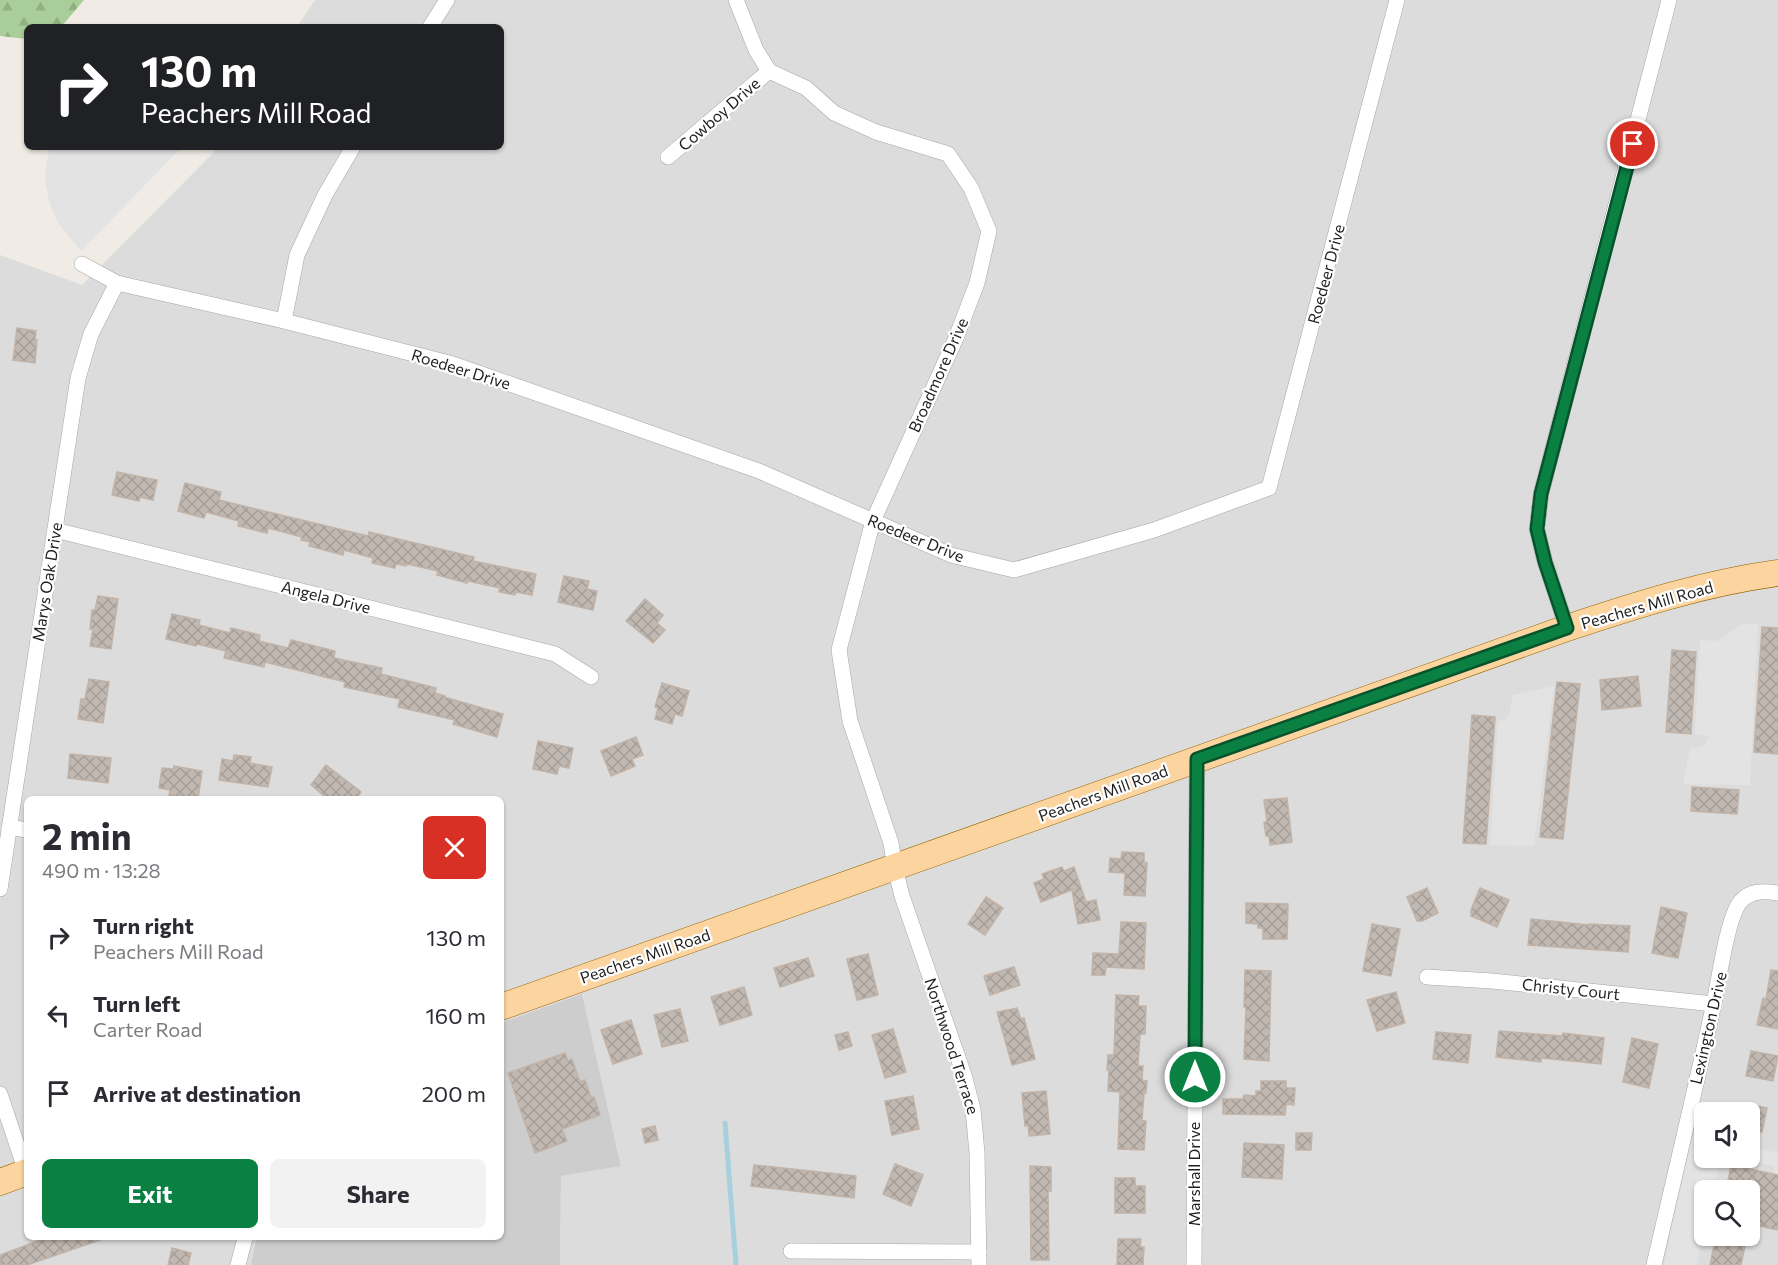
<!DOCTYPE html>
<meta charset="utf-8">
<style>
body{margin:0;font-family:Commissioner,sans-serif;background:#f2f2f3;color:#2b2b33;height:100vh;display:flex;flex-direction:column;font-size:22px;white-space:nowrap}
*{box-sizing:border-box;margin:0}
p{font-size:20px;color:#7c7c81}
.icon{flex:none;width:33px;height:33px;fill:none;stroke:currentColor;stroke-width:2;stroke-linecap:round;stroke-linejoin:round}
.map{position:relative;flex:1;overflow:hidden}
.panel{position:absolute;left:24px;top:796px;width:480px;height:444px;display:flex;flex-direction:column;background:#fff;border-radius:9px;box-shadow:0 2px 4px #0004}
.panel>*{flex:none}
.top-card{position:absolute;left:24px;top:24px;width:480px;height:126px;border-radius:9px;box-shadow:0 2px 4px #0004;background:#202124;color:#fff;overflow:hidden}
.fabs{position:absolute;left:1694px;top:1102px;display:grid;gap:12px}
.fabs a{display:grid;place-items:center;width:66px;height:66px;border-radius:9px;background:#fff;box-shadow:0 2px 4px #0004;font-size:30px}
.pin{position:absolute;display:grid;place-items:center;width:51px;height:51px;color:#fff;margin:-26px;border:3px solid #fff;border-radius:50%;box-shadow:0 2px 6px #0007}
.me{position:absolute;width:66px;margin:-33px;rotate:0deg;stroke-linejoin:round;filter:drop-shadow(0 0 4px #0008)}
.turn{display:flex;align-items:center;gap:21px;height:126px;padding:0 18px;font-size:27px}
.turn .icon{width:78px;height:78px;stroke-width:2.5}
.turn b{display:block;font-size:42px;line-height:51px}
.round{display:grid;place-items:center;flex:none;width:63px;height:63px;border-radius:9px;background:#f2f2f3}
.overview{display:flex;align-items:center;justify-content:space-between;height:102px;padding:0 18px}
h1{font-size:36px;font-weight:700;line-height:45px}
.primary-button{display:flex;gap:12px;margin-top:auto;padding:12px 18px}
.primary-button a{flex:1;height:69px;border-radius:9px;background:#0b8043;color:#fff;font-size:24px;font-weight:700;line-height:69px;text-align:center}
.primary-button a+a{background:#f2f2f3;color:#2b2b33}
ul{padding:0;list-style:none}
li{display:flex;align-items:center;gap:18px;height:78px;padding:0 18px}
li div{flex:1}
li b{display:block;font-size:22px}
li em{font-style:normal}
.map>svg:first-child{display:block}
.residential{fill:#dddcdc;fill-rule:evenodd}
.religious{fill:#cdcdcd}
.forest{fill:url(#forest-firs)}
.parking{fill:#e3e3e3}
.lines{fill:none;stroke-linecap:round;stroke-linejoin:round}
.stream{stroke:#a6d0dd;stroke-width:5}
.building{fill:url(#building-cross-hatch);stroke:#c1b3a8;stroke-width:1.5}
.street-casing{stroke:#a6a6a6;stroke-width:16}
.primary-casing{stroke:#986702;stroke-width:27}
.street{stroke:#fff;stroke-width:15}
.primary{stroke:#fbd49f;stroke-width:26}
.route-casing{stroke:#07532c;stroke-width:15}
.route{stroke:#0b8043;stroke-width:10}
.labels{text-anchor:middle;stroke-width:4.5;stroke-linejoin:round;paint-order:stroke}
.street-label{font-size:16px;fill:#1f1f1f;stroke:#fff}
</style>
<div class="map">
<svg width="1778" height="1265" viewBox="0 0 1778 1265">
<defs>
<pattern id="forest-firs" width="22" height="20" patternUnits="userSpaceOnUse" patternTransform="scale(1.5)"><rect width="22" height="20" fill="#a9ce9a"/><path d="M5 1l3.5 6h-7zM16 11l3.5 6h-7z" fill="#91b084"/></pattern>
<pattern id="building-cross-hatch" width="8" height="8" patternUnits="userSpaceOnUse" patternTransform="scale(1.5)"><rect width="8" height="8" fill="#c0b8b1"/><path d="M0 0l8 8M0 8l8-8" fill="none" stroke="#a59e98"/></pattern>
</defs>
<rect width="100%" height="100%" fill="#f0ece5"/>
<path class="residential" d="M315 0H1778V1265H560L561 1176 621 1165 582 995 501 1023V800H27V1238H416L425 1265H0V255L82 285 213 153 217 147H501V27H297ZM1704 1113H1749V1158H1704ZM1704 1191H1749V1236H1704Z"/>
<polygon class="religious" points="582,994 621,1166 561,1176 560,1265 251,1265 257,1238 501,1238 501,1023"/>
<polygon class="forest" points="0,0 84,0 61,27 27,27 27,39 0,36"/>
<g class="parking">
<polygon points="50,147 174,147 179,150 81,251 59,224 51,208 45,183 46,166"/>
<polygon points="1742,624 1758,624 1750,785 1683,784 1690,748 1700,747 1705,744 1709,736 1695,734 1700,640 1717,641"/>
<polygon points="1554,686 1534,846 1490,845 1498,721 1505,720 1509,716 1513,695"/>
<polygon points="1693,1133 1704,1136 1704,1158 1720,1158 1713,1191 1704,1191 1704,1231 1697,1265 1664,1265"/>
<polygon points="1749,1146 1778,1153 1778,1183 1772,1182 1775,1167 1737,1158 1749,1158"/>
</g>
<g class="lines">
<polyline class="stream" points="725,1123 736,1265"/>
</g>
<g class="building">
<polygon points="17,328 36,331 35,340 37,340 35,363 13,360"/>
<polygon points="117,472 157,480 153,500 140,497 139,501 112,495"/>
<polygon points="185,483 221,492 219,500 368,536 369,532 474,557 473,561 536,574 532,595 516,592 515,595 499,592 500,588 468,581 467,583 437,575 438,571 407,564 406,566 396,564 395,568 372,563 373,558 344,550 343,555 309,546 310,542 301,540 302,537 268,528 267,533 238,526 239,521 206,512 204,518 178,511"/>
<polygon points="564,576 589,581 587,589 597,591 593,610 558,602"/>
<polygon points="98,596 118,599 111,649 90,646 93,629 90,629 92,610 95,610"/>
<polygon points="645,599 663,615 657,623 665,630 653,643 626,621"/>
<polygon points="172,614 200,620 199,625 230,633 231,628 260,635 259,641 288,648 291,640 335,651 334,658 382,668 381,674 436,688 435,693 445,696 444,697 503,714 497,737 453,724 455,720 398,707 400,699 344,687 345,682 265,662 264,667 224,658 226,651 197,644 196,646 166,639"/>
<polygon points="1762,627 1778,628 1778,754 1754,752"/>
<polygon points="1672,650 1696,652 1691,734 1666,732"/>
<polygon points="1638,676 1641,706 1602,710 1600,680"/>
<polygon points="89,679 109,682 103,723 78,719 81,699 85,699"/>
<polygon points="1557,682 1580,684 1563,839 1540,837"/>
<polygon points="662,683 689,691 682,716 675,714 672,724 655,719 658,708 655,707"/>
<polygon points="1472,715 1495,717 1486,844 1463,843"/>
<polygon points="636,737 643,755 632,759 635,766 611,776 601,751"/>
<polygon points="538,741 573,748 569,768 559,766 557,774 533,769"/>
<polygon points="70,754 111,758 108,783 68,778"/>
<polygon points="234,755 251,757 250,763 272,767 268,787 219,780 222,759 233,761"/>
<polygon points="326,765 361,792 355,800 329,800 311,785"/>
<polygon points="174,766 202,771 198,799 169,795 170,790 159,788 162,768 173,769"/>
<polygon points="1692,787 1739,790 1737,814 1691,811"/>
<polygon points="1287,798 1292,842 1270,845 1269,836 1266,836 1264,822 1267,822 1264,800"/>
<polygon points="1122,852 1144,853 1144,862 1147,863 1145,896 1124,895 1125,873 1109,872 1110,858 1121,859"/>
<polygon points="1062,867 1064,871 1074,867 1086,902 1096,900 1100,920 1078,924 1072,890 1041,902 1034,883 1044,879 1042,874"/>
<polygon points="1427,888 1438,913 1422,921 1417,921 1407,897"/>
<polygon points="1480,888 1509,900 1497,927 1471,916 1471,910"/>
<polygon points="986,897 1003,908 985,935 968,924"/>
<polygon points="1246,903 1288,904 1287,939 1263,939 1263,928 1258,928 1258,924 1246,923"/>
<polygon points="1661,907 1687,913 1678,958 1652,953"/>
<polygon points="1531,919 1589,925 1589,924 1630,926 1628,952 1528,945"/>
<polygon points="1121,922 1146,923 1144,969 1106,967 1105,975 1092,975 1093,953 1119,954"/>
<polygon points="1372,924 1400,929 1391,976 1363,971"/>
<polygon points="868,954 878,995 857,1000 847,959"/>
<polygon points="808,958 814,976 780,987 774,968"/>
<polygon points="1014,967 1020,985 990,995 984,976"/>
<polygon points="1245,970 1271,971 1269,1061 1244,1059 1246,1007 1244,1007"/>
<polygon points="1771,970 1778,971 1778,1029 1757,1025 1763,998 1766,999"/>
<polygon points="744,987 752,1015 720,1025 711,997"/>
<polygon points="1396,992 1405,1023 1377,1031 1367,1000"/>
<polygon points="1116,995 1139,996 1138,1006 1146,1006 1145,1034 1140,1034 1138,1066 1143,1066 1142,1080 1147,1081 1146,1093 1144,1093 1142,1121 1146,1121 1144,1150 1118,1149 1120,1092 1108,1091 1109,1070 1107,1070 1108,1055 1114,1055"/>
<polygon points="1017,1008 1021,1019 1024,1018 1035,1059 1012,1065 997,1012"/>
<polygon points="680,1009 688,1041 662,1047 654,1015"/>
<polygon points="631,1020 642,1054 613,1064 601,1030"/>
<polygon points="893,1029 906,1072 885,1078 872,1035"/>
<polygon points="1499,1031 1562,1036 1563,1033 1604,1038 1601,1064 1541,1058 1541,1062 1496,1057"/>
<polygon points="848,1032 852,1046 839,1050 835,1035"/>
<polygon points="1436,1032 1471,1035 1468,1063 1433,1059"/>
<polygon points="1632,1038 1658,1044 1649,1088 1623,1082"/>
<polygon points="1751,1051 1778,1056 1773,1081 1746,1076"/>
<polygon points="565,1053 568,1061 572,1059 580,1082 585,1080 591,1098 594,1097 600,1115 562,1129 567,1141 535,1153 508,1073"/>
<polygon points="1261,1081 1286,1081 1286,1088 1295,1088 1294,1105 1286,1104 1285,1115 1223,1114 1223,1099 1243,1099 1244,1095 1256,1096 1256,1091 1261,1091"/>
<polygon points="1046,1091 1050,1134 1029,1136 1028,1125 1025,1126 1022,1093"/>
<polygon points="913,1096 919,1129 892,1135 885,1101"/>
<polygon points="1749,1104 1767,1108 1762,1132 1749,1129"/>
<polygon points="655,1126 658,1140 645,1143 642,1129"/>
<polygon points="1296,1133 1312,1133 1311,1150 1296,1150"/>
<polygon points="1244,1143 1284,1145 1282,1179 1242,1177"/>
<polygon points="895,1164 923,1175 911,1206 883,1194"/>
<polygon points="754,1165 856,1176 854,1198 751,1186"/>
<polygon points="1731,1165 1778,1175 1778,1230 1749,1224 1749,1191 1726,1191"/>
<polygon points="1030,1166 1051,1167 1051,1191 1048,1191 1049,1260 1031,1260"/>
<polygon points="1115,1178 1135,1178 1135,1186 1145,1186 1145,1213 1115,1213"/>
<polygon points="1716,1236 1747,1236 1741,1265 1710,1265"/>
<polygon points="46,1238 100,1238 100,1240 27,1265 0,1265 0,1255"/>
<polygon points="1118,1239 1141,1239 1140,1247 1144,1247 1143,1265 1117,1265"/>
<polygon points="172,1248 191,1253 188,1265 168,1265"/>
</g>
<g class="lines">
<g class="street-casing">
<g id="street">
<polyline points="736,0 756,50 769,71 806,88 834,113 876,132 948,154 971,188 989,231 977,283 956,338 873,521 839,650 850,721 891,843 895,868 902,896 964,1075 973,1109 977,1153 979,1265"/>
<polyline points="430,27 447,0"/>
<polyline points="668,157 769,71"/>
<polyline points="82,264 117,283 284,321 453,364 759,471 951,555 1014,570 1154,530 1269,488 1397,0"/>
<polyline points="284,321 297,255 325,195 353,147"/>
<polyline points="55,530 555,654 591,677"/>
<polyline points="1567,628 1545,562 1537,529 1541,494 1669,0"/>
<polyline points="9,827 27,830"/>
<polyline points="0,889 78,378 91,334 117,283"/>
<polyline points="1427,977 1492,981 1714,1004"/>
<polyline points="0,1094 26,1172"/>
<polyline points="791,1251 979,1252"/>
<polyline points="238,1265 245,1238"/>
<polyline points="1194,1265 1197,759"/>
<path d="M1654 1265C1674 1178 1695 1091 1714 1003 1719 980 1727 919 1740 902 1750 890 1764 891 1778 893"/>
</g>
</g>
<g class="primary-casing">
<g id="primary">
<path d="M501 1007 1567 628C1636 605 1705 583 1778 573"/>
<polyline points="0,1182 27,1172"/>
</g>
</g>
<use href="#street" class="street"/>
<use href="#primary" class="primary"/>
</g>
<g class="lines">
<g class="route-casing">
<polyline id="route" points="1195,1077 1197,759 1567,628 1545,562 1537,529 1541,494 1633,144"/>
</g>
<use href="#route" class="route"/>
</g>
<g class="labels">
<g class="street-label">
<text transform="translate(719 114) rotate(-41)" y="6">Cowboy Drive</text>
<text transform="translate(1326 274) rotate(-75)" y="6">Roedeer Drive</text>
<text transform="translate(461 369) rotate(17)" y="6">Roedeer Drive</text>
<text transform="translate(938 375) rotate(-66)" y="6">Broadmore Drive</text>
<text transform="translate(916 538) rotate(22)" y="6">Roedeer Drive</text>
<text transform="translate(47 582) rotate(-81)" y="6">Marys Oak Drive</text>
<text transform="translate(326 597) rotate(14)" y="6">Angela Drive</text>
<text transform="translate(1647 605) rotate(-16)" y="6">Peachers Mill Road</text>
<text transform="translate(1103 793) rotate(-20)" y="6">Peachers Mill Road</text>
<text transform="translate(645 956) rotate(-19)" y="6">Peachers Mill Road</text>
<text transform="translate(1571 989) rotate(6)" y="6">Christy Court</text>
<text transform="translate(1708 1028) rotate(-77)" y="6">Lexington Drive</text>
<text transform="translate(952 1046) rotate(72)" y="6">Northwood Terrace</text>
<text transform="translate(1194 1174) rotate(-90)" y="6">Marshall Drive</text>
</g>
</g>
</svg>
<div class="fabs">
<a><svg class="icon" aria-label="sound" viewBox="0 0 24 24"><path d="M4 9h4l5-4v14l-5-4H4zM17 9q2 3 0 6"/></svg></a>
<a><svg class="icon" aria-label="search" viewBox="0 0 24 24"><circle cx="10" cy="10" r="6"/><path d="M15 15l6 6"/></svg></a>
</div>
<div class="pin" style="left:1633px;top:144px;background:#d93025"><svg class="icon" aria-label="arrive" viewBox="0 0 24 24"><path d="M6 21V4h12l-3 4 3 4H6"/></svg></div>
<svg class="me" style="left:1195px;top:1077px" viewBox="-20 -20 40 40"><circle r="17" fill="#0b8043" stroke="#fff" stroke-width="3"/><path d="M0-11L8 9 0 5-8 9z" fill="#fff"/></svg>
<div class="top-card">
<div class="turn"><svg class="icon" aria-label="right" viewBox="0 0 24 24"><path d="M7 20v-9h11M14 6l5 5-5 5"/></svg><div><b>130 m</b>Peachers Mill Road</div></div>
</div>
<section class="panel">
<div class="overview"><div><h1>2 min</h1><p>490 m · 13:28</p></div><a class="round" style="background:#d93025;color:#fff"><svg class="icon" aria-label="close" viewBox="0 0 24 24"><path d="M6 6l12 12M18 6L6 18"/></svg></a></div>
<ul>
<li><svg class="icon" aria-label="right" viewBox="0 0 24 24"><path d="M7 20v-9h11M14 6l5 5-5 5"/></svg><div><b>Turn right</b><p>Peachers Mill Road</p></div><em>130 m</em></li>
<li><svg class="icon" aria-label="left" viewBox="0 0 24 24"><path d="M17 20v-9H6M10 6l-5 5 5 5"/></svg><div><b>Turn left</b><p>Carter Road</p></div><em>160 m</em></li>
<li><svg class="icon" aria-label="arrive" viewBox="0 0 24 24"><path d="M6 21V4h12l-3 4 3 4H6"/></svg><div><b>Arrive at destination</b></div><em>200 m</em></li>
</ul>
<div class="primary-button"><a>Exit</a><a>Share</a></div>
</section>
</div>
